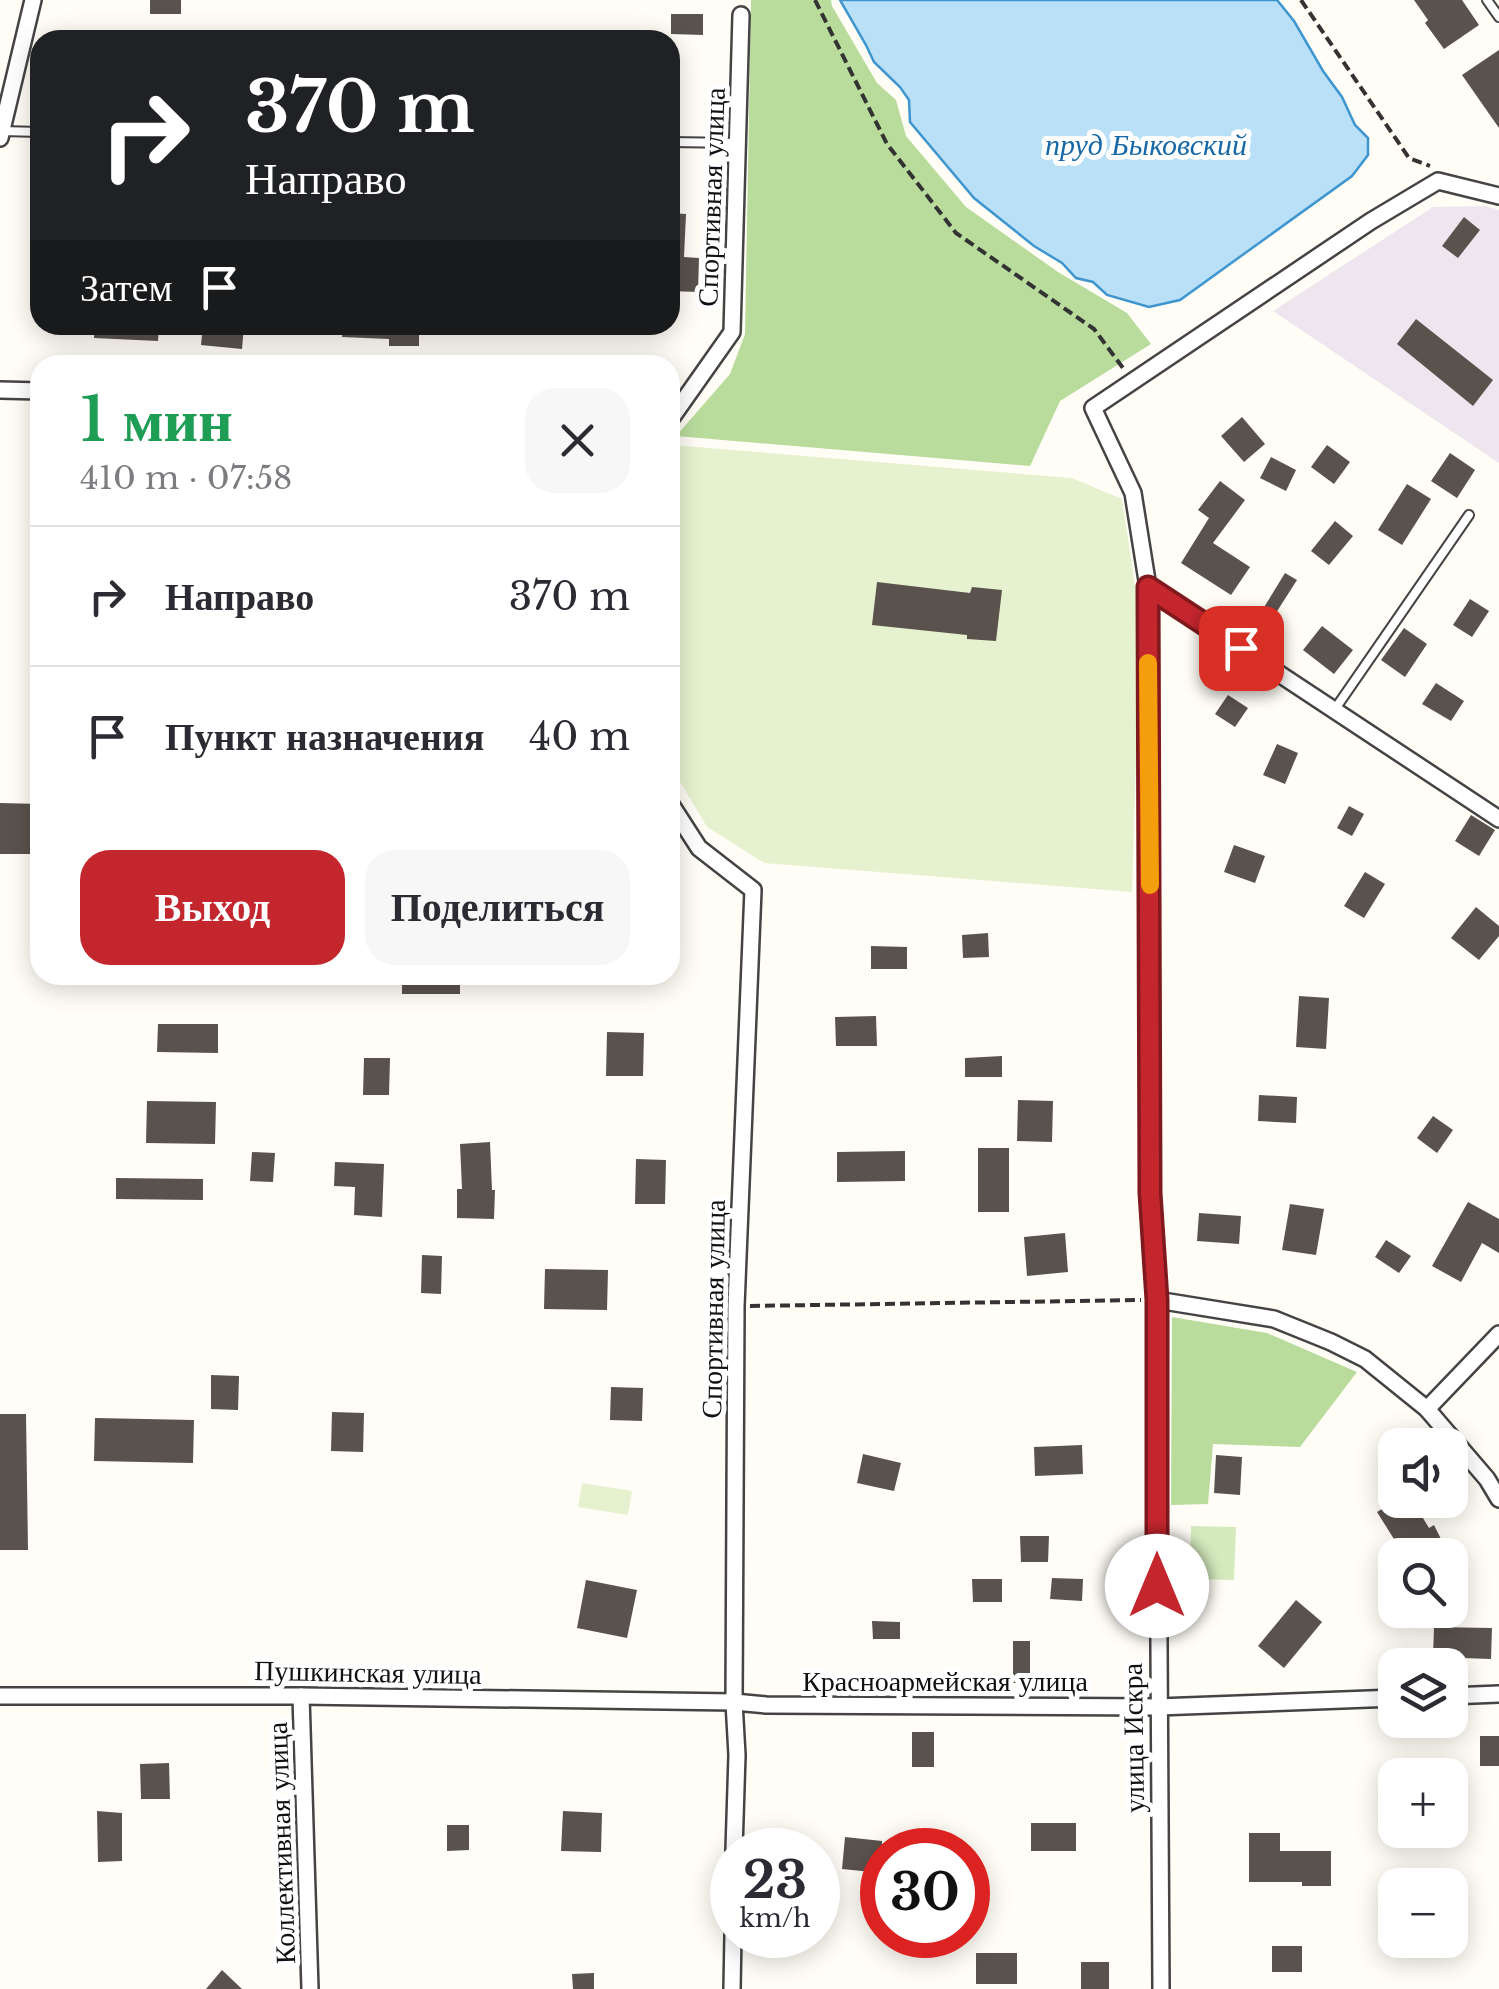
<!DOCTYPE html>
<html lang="ru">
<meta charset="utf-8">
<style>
body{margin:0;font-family:"Libre Baskerville",serif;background:#f7f7f7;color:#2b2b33;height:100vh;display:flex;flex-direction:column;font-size:38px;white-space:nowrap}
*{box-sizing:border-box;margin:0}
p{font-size:32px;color:#7c7c81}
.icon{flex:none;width:55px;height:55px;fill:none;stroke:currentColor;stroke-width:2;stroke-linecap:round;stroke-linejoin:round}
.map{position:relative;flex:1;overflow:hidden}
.drawer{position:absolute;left:30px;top:355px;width:650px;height:630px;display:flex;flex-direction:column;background:#fff;border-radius:30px;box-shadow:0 5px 25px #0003}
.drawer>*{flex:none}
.hud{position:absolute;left:30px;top:30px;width:650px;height:305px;border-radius:30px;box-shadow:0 5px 25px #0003;background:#202124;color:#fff;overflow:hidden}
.tools{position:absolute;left:1378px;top:1428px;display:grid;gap:20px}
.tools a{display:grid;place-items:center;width:90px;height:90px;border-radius:20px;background:#fff;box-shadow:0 5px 25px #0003;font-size:50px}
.speed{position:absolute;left:710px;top:1828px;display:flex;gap:20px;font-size:50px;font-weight:700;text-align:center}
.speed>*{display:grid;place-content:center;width:130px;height:130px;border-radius:50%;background:#fff;box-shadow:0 5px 25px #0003;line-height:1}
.speed small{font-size:25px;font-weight:400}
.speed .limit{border:15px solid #d22;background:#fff;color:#111}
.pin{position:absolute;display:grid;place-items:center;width:85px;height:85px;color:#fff;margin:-42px;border-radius:20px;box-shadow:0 5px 15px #0006}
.me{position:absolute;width:110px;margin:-55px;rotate:0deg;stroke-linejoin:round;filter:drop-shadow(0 0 8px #0008)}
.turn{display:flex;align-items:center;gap:35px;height:210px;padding:0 50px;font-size:45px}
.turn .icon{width:130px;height:130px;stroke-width:2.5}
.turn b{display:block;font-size:70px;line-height:85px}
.then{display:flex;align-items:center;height:95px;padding:0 50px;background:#0003;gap:20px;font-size:38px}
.round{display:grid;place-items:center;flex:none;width:105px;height:105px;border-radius:30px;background:#f7f7f7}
.head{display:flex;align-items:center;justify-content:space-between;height:170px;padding:0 50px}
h1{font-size:60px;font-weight:600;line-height:75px;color:#1e9e55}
.button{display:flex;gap:20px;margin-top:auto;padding:20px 50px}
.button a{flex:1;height:115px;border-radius:30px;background:#c4262e;color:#fff;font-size:40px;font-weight:600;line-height:115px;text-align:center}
.button a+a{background:#f7f7f7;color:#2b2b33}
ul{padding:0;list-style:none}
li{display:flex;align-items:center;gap:30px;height:140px;padding:0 50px;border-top:2px solid #e1e1e2}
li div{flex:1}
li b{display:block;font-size:38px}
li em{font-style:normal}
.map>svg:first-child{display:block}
.industrial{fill:#eee6ef}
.green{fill:#d5ebbd}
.forest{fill:#b9dc9c}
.pitch{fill:#e6f2cf}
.water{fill:#b9e0f7;stroke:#3f96cf;stroke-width:2.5}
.building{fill:#5a524d}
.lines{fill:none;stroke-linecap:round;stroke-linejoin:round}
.lane-casing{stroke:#444;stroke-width:12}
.street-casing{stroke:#444;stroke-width:20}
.path{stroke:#333;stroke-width:4;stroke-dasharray:10 5;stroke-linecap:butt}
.lane{stroke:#fff;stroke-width:8}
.street{stroke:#fff;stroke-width:15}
.route-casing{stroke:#7f191e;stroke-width:25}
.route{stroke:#c4262e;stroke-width:18}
.slow{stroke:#f59e0b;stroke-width:18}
.labels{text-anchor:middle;stroke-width:10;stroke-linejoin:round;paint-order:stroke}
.street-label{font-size:28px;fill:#111;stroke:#fff}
.water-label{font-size:30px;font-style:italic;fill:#1768a6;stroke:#fff}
</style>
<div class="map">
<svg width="1499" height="1989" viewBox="0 0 1499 1989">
<rect width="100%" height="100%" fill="#fffdf5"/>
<polygon class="industrial" points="1486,206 1499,210 1499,463 1273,311 1433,207"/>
<polygon class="green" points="1191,1526 1236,1527 1234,1580 1190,1579"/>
<g class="forest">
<polygon points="751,0 831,0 832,6 877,83 896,100 906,136 966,207 1058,272 1127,313 1151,344 1060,401 1030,466 676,436 730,374 745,334"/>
<polygon points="1172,1317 1267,1333 1357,1372 1300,1447 1213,1444 1208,1504 1171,1505"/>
</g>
<g class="pitch">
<polygon points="672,445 1072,478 1122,499 1136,591 1139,663 1132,892 764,863 707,827 670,765 670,453"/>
<polygon points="582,1483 632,1491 628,1515 578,1507"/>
</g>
<polygon class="water" points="840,0 1277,0 1294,21 1323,71 1342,97 1355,125 1368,138 1368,155 1352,176 1180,300 1149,307 1107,295 1093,282 1076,278 1062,263 1034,246 974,198 910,122 909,100 900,87 874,62 866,45"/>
<g class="building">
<rect x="150" y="0" width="31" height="14"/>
<polygon points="1414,0 1462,0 1479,25 1444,49 1425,23 1428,20"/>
<polygon points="671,14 703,14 703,35 671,34"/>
<polygon points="1499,50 1499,128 1462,75"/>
<polygon points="670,213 686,214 684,257 699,258 698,292 670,291"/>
<polygon points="1464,217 1480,230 1458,258 1442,246"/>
<polygon points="1416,319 1493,380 1473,406 1397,344"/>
<polygon points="95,325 159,325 158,341 94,338"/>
<polygon points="203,325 244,325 242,349 201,345"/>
<polygon points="343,325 419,325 419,346 389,346 389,339 342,337"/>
<polygon points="1242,417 1265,444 1244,462 1221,436"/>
<polygon points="1327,445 1350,462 1334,484 1311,467"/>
<polygon points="1450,453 1475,470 1457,498 1431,481"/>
<polygon points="1271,457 1296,470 1286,491 1260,478"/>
<polygon points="1220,481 1245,500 1213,543 1250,567 1231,595 1181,563 1209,518 1198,510"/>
<polygon points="1407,484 1431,499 1402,545 1378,530"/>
<polygon points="1335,521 1353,536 1329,565 1311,551"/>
<polygon points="1285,573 1297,580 1274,616 1263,609"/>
<polygon points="877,582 970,593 972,587 1002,590 996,641 967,639 967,635 872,625"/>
<polygon points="1470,599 1489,611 1472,637 1453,625"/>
<polygon points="1322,626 1353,650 1334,674 1303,650"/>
<polygon points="1404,628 1427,644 1405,677 1381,660"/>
<polygon points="1436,683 1464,701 1451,721 1422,704"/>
<polygon points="1228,695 1248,708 1235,727 1215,714"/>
<polygon points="1277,744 1298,753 1285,784 1263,775"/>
<polygon points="0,803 40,804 40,832 37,832 37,854 0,854"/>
<polygon points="1349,806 1364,814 1352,836 1337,828"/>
<polygon points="1471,815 1495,830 1479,856 1455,841"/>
<polygon points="1234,845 1265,856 1255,883 1224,872"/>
<polygon points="1365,872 1385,884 1364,918 1344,906"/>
<polygon points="1476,907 1499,926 1499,936 1479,960 1451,938"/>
<polygon points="988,933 989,957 963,958 962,935"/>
<polygon points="871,946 907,947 907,969 871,969"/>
<polygon points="402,976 460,977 460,994 402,994"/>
<polygon points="1299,996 1329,998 1326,1049 1296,1047"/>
<polygon points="876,1016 877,1046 836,1046 835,1017"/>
<polygon points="158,1024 218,1024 218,1053 157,1052"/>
<polygon points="607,1032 644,1033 643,1076 606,1076"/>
<polygon points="1002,1056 1002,1077 965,1077 965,1058"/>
<polygon points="364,1058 390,1058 389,1095 363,1095"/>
<polygon points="1259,1095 1297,1097 1296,1123 1258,1121"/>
<polygon points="1018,1100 1053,1101 1052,1142 1017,1141"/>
<polygon points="147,1101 216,1102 215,1144 146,1143"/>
<polygon points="1433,1116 1453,1130 1437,1153 1417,1138"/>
<polygon points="490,1142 492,1190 495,1190 494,1219 457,1218 457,1189 462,1189 460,1144"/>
<rect x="978" y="1148" width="31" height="64"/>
<polygon points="905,1151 905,1181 837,1182 837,1152"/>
<polygon points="252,1152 275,1153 273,1182 250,1181"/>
<polygon points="636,1159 666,1160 665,1204 635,1204"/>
<polygon points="335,1162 384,1164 382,1217 354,1215 355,1187 334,1186"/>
<polygon points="116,1178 203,1179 203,1200 116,1199"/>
<polygon points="1468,1202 1499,1219 1499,1253 1482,1243 1461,1282 1432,1266"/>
<polygon points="1290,1204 1324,1209 1316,1255 1282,1250"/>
<polygon points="1199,1213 1241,1216 1239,1244 1197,1241"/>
<polygon points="1065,1233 1068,1272 1027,1276 1024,1237"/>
<polygon points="1386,1240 1411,1256 1399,1273 1375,1257"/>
<polygon points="422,1255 442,1256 441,1294 421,1293"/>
<polygon points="545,1269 608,1270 607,1310 544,1309"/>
<polygon points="211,1375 239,1376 238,1410 211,1409"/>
<polygon points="611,1387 643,1388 642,1421 610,1420"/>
<polygon points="332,1412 364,1413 363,1452 331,1451"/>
<polygon points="0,1414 26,1414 28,1550 0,1550"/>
<polygon points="95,1418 194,1420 193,1463 94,1461"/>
<polygon points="1082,1445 1083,1474 1035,1476 1034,1447"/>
<polygon points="863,1454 901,1463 894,1491 857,1483"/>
<polygon points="1216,1455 1242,1457 1240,1495 1214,1493"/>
<polygon points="1397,1500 1412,1500 1429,1528 1434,1525 1444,1545 1426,1555 1404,1555 1377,1512"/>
<polygon points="1020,1536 1049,1536 1048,1562 1021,1562"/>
<polygon points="1052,1578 1083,1579 1082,1601 1050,1599"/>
<polygon points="972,1579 1002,1579 1002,1602 973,1602"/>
<polygon points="586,1580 637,1590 627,1638 577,1628"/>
<polygon points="1296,1600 1322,1622 1284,1668 1258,1646"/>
<polygon points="872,1621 900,1622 900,1639 873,1639"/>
<polygon points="1434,1627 1492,1628 1491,1659 1433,1657"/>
<polygon points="1013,1641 1030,1641 1030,1682 1013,1683"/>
<rect x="912" y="1732" width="22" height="35"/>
<rect x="1480" y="1736" width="19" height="30"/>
<polygon points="169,1763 170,1799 141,1799 140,1764"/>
<polygon points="97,1811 122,1813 122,1861 98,1862"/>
<polygon points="563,1811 602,1813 601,1852 561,1851"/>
<rect x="1031" y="1823" width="45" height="28"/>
<polygon points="447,1825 469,1825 469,1850 447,1851"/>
<polygon points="1249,1833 1280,1833 1280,1851 1331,1851 1331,1886 1302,1886 1302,1882 1249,1882"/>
<polygon points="845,1837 882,1841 882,1873 842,1869"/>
<rect x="1272" y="1946" width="30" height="26"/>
<rect x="976" y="1953" width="41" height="31"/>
<rect x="1081" y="1962" width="28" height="27"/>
<polygon points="222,1970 242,1989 206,1989"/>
<polygon points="594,1973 594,1989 573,1989 572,1974"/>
</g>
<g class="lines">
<g class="lane-casing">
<g id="lane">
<polyline points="1487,0 1499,17"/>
<polyline points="2,131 40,132"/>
<polyline points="670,142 738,143"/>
<polyline points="1335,709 1469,515"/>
</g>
</g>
<g class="street-casing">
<g id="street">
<polyline points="0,138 33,0"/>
<polyline points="0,390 40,391"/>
<polyline points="670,420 732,332 741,15"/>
<polyline points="1148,587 1499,819"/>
<polyline points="670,803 699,848 753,890 736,1306 734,1702 737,1755 734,1850"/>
<polyline points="1157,1300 1274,1319 1331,1342 1365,1359 1427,1409 1487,1479 1499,1499"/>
<polyline points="1427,1409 1499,1334"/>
<polyline points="0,1696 301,1696 734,1702 766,1705 1158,1707 1395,1698"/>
<polyline points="301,1696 310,1989"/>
<polyline points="1450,1696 1499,1694"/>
<polyline points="732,1989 733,1935"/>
<polyline points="1161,1989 1157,1300 1150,1193 1148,587 1133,493 1093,408 1371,221 1438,181 1499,196"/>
</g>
</g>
<g class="path">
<polyline points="815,0 887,144 956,233 1094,329 1123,368"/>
<polyline points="1301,0 1409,158 1430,166"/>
<polyline points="750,1306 1141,1300"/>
</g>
<use href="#lane" class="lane"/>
<use href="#street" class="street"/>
</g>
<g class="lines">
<g class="route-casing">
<polyline id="route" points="1157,1586 1157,1300 1150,1193 1148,587 1241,648"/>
</g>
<use href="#route" class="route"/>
<polyline class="slow" points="1148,663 1150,885"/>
</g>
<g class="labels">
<g class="street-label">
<text transform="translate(711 197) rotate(-88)" y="10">Спортивная улица</text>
<text transform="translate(713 1309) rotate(-89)" y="10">Спортивная улица</text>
<text transform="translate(368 1672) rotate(1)" y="10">Пушкинская улица</text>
<text x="945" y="1691">Красноармейская улица</text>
<text transform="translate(1133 1738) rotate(-91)" y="10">улица Искра</text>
<text transform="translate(281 1843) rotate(-92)" y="10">Коллективная улица</text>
</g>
<g class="water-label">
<text x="1146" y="155">пруд Быковский</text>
</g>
</g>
</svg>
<div class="tools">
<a><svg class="icon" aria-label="sound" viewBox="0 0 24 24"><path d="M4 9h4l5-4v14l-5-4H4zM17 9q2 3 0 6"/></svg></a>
<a><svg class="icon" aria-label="search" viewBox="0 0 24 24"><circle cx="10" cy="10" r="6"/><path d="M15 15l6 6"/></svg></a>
<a><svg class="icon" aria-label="layers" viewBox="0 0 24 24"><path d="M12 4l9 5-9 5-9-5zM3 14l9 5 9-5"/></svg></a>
<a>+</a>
<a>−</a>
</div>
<div class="speed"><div>23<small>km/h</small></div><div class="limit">30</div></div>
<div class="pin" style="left:1241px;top:648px;background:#d93025"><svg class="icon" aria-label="arrive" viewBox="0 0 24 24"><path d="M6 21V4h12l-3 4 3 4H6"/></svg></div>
<svg class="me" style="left:1157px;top:1586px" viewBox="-20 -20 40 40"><circle r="19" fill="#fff"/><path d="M0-13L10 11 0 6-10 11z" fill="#c4262e"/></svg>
<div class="hud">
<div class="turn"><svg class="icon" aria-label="right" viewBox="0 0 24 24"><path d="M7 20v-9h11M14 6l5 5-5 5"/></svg><div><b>370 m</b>Направо</div></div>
<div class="then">Затем<svg class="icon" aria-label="arrive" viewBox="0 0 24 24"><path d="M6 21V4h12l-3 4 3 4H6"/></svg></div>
</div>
<section class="drawer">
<div class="head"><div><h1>1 мин</h1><p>410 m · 07:58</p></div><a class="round"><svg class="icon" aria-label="close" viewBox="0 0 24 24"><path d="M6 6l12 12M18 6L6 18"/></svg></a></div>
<ul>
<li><svg class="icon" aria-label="right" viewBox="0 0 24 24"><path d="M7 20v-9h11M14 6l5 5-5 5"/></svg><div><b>Направо</b></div><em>370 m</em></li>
<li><svg class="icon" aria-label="arrive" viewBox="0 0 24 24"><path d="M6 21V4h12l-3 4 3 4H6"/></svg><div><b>Пункт назначения</b></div><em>40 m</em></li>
</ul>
<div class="button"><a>Выход</a><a>Поделиться</a></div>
</section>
</div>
